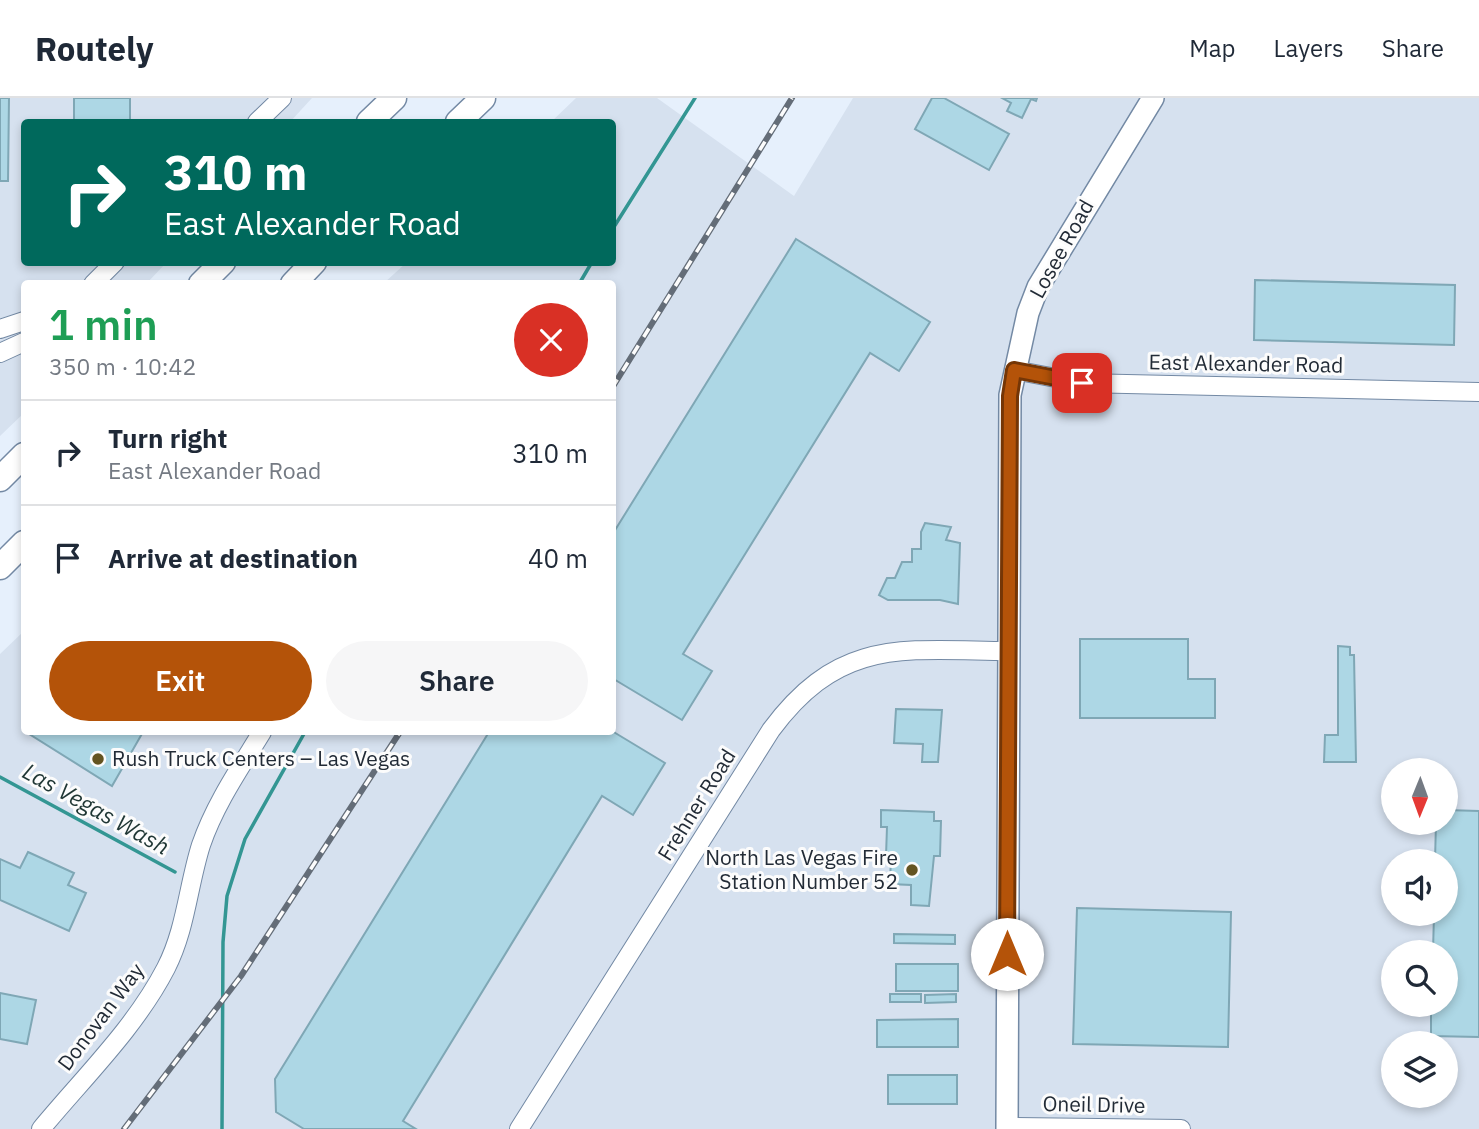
<!DOCTYPE html>
<meta charset="utf-8">
<style>
body{margin:0;font-family:"IBM Plex Sans",sans-serif;background:#f6f6f7;color:#1f2937;height:100vh;display:flex;flex-direction:column;font-size:26px;white-space:nowrap}
*{box-sizing:border-box;margin:0}
p{font-size:23px;color:#747a83}
.icon{flex:none;width:38px;height:38px;fill:none;stroke:currentColor;stroke-width:2;stroke-linecap:round;stroke-linejoin:round}
.map{position:relative;flex:1;overflow:hidden}
.sheet{position:absolute;left:21px;top:182px;width:595px;height:455px;display:flex;flex-direction:column;background:#fff;border-radius:7px;box-shadow:0 4px 10px #0003}
.sheet>*{flex:none}
.hud{position:absolute;left:21px;top:21px;width:595px;height:147px;border-radius:7px;box-shadow:0 4px 10px #0003;background:#00695c;color:#fff;overflow:hidden}
.needle{width:46px;rotate:181deg}
.fabs{position:absolute;left:1381px;top:660px;display:grid;gap:14px}
.fabs a{display:grid;place-items:center;width:77px;height:77px;border-radius:50%;background:#fff;box-shadow:0 4px 10px #0003;font-size:35px}
.pin{position:absolute;display:grid;place-items:center;width:60px;height:60px;color:#fff;margin:-30px;border-radius:14px;box-shadow:0 4px 10px #0006}
.me{position:absolute;width:77px;margin:-38px;rotate:0deg;stroke-linejoin:round;filter:drop-shadow(0 0 5px #0008)}
.turn{display:flex;align-items:center;gap:24px;height:147px;padding:0 28px;font-size:32px}
.turn .icon{width:91px;height:91px;stroke-width:2.5}
.turn b{display:block;font-size:49px;line-height:60px}
.round{display:grid;place-items:center;flex:none;width:74px;height:74px;border-radius:37px;background:#f6f6f7}
.overview{display:flex;align-items:center;justify-content:space-between;height:119px;padding:0 28px}
h1{font-size:42px;font-weight:600;line-height:52px;color:#1e9e55}
.cta{display:flex;gap:14px;margin-top:auto;padding:14px 28px}
.cta a{flex:1;height:80px;border-radius:42px;background:#b45309;color:#fff;font-size:28px;font-weight:600;line-height:80px;text-align:center}
.cta a+a{background:#f6f6f7;color:#1f2937}
ul{padding:0;list-style:none}
li{display:flex;align-items:center;gap:21px;height:105px;padding:0 28px;border-top:2px solid #e0e1e3}
li div{flex:1}
li b{display:block;font-size:26px}
li em{font-style:normal}
header{display:flex;align-items:center;gap:42px;box-sizing:border-box;height:98px;padding:0 35px;background:#fff;border-bottom:2px solid #e0e1e3}
header strong{font-size:33px}
nav{display:flex;gap:38px;margin-inline-start:auto;font-size:24px}
.map>svg:first-child{display:block}
.built{fill:#d6e1ef;fill-rule:evenodd}
.lines{fill:none;stroke-linecap:round;stroke-linejoin:round}
.stream{stroke:#339693;stroke-width:3.5}
.building{fill:#add7e5;stroke:#7fa7b5;stroke-width:2}
.minor-casing{stroke:#7389a4;stroke-width:20}
.major-casing{stroke:#7389a4;stroke-width:24}
.highway-casing{stroke:#7389a4;stroke-width:27}
.minor{stroke:#fff;stroke-width:18}
.major{stroke:#fff;stroke-width:21}
.highway{stroke:#fff;stroke-width:24}
.rail-casing{stroke:#646d78;stroke-width:6}
.rail{stroke:#fcfcfc;stroke-width:3.5;stroke-dasharray:10;stroke-linecap:butt}
.route-casing{stroke:#753606;stroke-width:18}
.route{stroke:#b45309;stroke-width:12}
.poi-dot{fill:#645421;stroke:#fcfcfc;stroke-width:2.5}
.labels{text-anchor:middle;stroke-width:6;stroke-linejoin:round;paint-order:stroke}
.street-label{font-size:21px;fill:#222b36;stroke:#fcfcfc}
.poi-label{font-size:21px;fill:#222b36;stroke:#fcfcfc;text-anchor:start}
.water-label{font-size:23px;font-style:italic;fill:#1f3634;stroke:#fcfcfc}
</style>
<header>
<strong>Routely</strong>
<nav><a>Map</a><a>Layers</a><a>Share</a></nav>
</header>
<div class="map">
<svg width="1479" height="1031" viewBox="0 0 1479 1031">
<rect width="100%" height="100%" fill="#e6f0fc"/>
<g class="built">
<polygon points="0,0 312,0 290,24 24,24 24,164 166,165 147,185 24,186 24,315 0,338"/>
<path d="M576 0H657L794 98 853 0H1479V1031H0V556L24 533V634H612V186L384 185 406 165 612 164V24H551ZM1393 672H1446V724H1393ZM1393 763H1446V816H1393ZM1393 854H1446V906H1393ZM1393 945H1446V998H1393Z"/>
</g>
<g class="lines">
<g class="stream">
<polyline points="612,132 695,0"/>
<polyline points="579,186 592,164"/>
<polyline points="0,679 175,774"/>
<polyline points="222,1031 223,844 227,798 245,741 305,634"/>
</g>
</g>
<g class="building">
<polygon points="0,0 9,0 8,83 0,83"/>
<rect x="74" y="0" width="56" height="24"/>
<polygon points="932,0 944,0 1009,36 989,72 915,31"/>
<polygon points="1002,0 1037,0 1036,3 1031,1 1022,20 1007,13 1011,5"/>
<polygon points="796,141 930,224 899,273 870,255 683,556 712,573 682,622 612,580 612,437"/>
<polygon points="1255,182 1455,187 1454,247 1254,242"/>
<polygon points="925,425 951,429 946,442 960,445 958,506 940,502 888,502 879,497 887,480 895,480 902,464 912,464 912,451 921,451 921,434"/>
<polygon points="1080,541 1188,541 1188,581 1215,581 1215,620 1080,620"/>
<polygon points="1338,548 1350,549 1350,557 1354,557 1356,664 1324,664 1325,637 1338,637"/>
<polygon points="896,611 942,612 938,664 922,664 923,646 894,645"/>
<polygon points="612,633 665,665 633,717 602,698 403,1023 416,1031 304,1031 276,1014 275,981 489,634"/>
<polygon points="26,634 143,634 112,688"/>
<polygon points="881,712 934,714 934,723 941,723 940,758 934,758 929,808 911,807 911,787 890,786 891,758 886,758 887,729 881,729"/>
<polygon points="1446,712 1479,713 1479,939 1431,938 1431,906 1446,906 1446,854 1433,854 1434,816 1446,816 1446,763 1435,763 1436,724 1446,724"/>
<polygon points="28,754 74,775 68,787 86,795 69,833 0,802 0,761 20,770"/>
<polygon points="1077,810 1231,814 1228,949 1073,946"/>
<polygon points="894,836 955,837 955,846 894,845"/>
<rect x="896" y="866" width="62" height="27"/>
<polygon points="0,895 36,902 27,946 0,941"/>
<rect x="890" y="896" width="31" height="8"/>
<polygon points="956,896 956,904 925,905 925,897"/>
<polygon points="958,921 958,949 877,949 877,922"/>
<rect x="888" y="977" width="69" height="29"/>
</g>
<g class="lines">
<g class="minor-casing">
<g id="minor">
<polyline points="257,24 282,0"/>
<polyline points="93,186 115,164"/>
<polyline points="0,231 24,223"/>
<polyline points="0,255 24,244"/>
<polyline points="1014,272 1082,285 1479,294"/>
<polyline points="1007,1029 1181,1031"/>
<path d="M41 1031C84 979 135 930 166 870 186 831 188 788 201 747 215 706 240 670 262 634"/>
<path d="M519 1031 771 632C840 539 903 552 1008 553"/>
</g>
</g>
<g class="major-casing">
<polyline id="major" points="1007,1031 1010,297 1028,215 1038,189 1153,0"/>
</g>
<g class="highway-casing">
<g id="highway">
<polyline points="369,24 394,0"/>
<polyline points="458,24 483,0"/>
<polyline points="201,186 223,164"/>
<polyline points="293,186 314,164"/>
<polyline points="0,381 24,357"/>
<polyline points="0,469 24,445"/>
</g>
</g>
<use href="#minor" class="minor"/>
<use href="#major" class="major"/>
<use href="#highway" class="highway"/>
<g class="rail-casing">
<g id="rail">
<polyline points="612,290 792,0"/>
<polyline points="124,1031 241,878 400,634"/>
</g>
</g>
<use href="#rail" class="rail"/>
</g>
<g class="lines">
<g class="route-casing">
<polyline id="route" points="1007,856 1010,298 1014,272 1082,285"/>
</g>
<use href="#route" class="route"/>
</g>
<g class="poi-dot">
<circle cx="98" cy="661" r="7"/>
<circle cx="912" cy="772" r="7"/>
</g>
<g class="labels">
<g class="street-label">
<text transform="translate(1062 151) rotate(-61)" y="7">Losee Road</text>
<text transform="translate(1246 266) rotate(1)" y="7">East Alexander Road</text>
<text transform="translate(697 707) rotate(-58)" y="7">Frehner Road</text>
<text transform="translate(101 919) rotate(-53)" y="7">Donovan Way</text>
<text transform="translate(1094 1007) rotate(1)" y="7">Oneil Drive</text>
</g>
<g class="poi-label">
<text x="112" y="668">Rush Truck Centers – Las Vegas</text>
<text x="898" y="767" text-anchor="end">North Las Vegas Fire<tspan x="898" dy="24">Station Number 52</tspan></text>
</g>
<g class="water-label">
<text transform="translate(96 711) rotate(29)" y="8">Las Vegas Wash</text>
</g>
</g>
</svg>
<div class="fabs">
<a><svg class="needle" viewBox="-14 -14 28 28"><path d="M0-13l5 13h-10z" fill="#e53935"/><path d="M0 13l5-13h-10z" fill="#747a83"/></svg></a>
<a><svg class="icon" aria-label="sound" viewBox="0 0 24 24"><path d="M4 9h4l5-4v14l-5-4H4zM17 9q2 3 0 6"/></svg></a>
<a><svg class="icon" aria-label="search" viewBox="0 0 24 24"><circle cx="10" cy="10" r="6"/><path d="M15 15l6 6"/></svg></a>
<a><svg class="icon" aria-label="layers" viewBox="0 0 24 24"><path d="M12 4l9 5-9 5-9-5zM3 14l9 5 9-5"/></svg></a>
</div>
<div class="pin" style="left:1082px;top:285px;background:#d93025"><svg class="icon" aria-label="arrive" viewBox="0 0 24 24"><path d="M6 21V4h12l-3 4 3 4H6"/></svg></div>
<svg class="me" style="left:1007px;top:856px" viewBox="-20 -20 40 40"><circle r="19" fill="#fff"/><path d="M0-13L10 11 0 6-10 11z" fill="#b45309"/></svg>
<div class="hud">
<div class="turn"><svg class="icon" aria-label="right" viewBox="0 0 24 24"><path d="M7 20v-9h11M14 6l5 5-5 5"/></svg><div><b>310 m</b>East Alexander Road</div></div>
</div>
<section class="sheet">
<div class="overview"><div><h1>1 min</h1><p>350 m · 10:42</p></div><a class="round" style="background:#d93025;color:#fff"><svg class="icon" aria-label="close" viewBox="0 0 24 24"><path d="M6 6l12 12M18 6L6 18"/></svg></a></div>
<ul>
<li><svg class="icon" aria-label="right" viewBox="0 0 24 24"><path d="M7 20v-9h11M14 6l5 5-5 5"/></svg><div><b>Turn right</b><p>East Alexander Road</p></div><em>310 m</em></li>
<li><svg class="icon" aria-label="arrive" viewBox="0 0 24 24"><path d="M6 21V4h12l-3 4 3 4H6"/></svg><div><b>Arrive at destination</b></div><em>40 m</em></li>
</ul>
<div class="cta"><a>Exit</a><a>Share</a></div>
</section>
</div>
